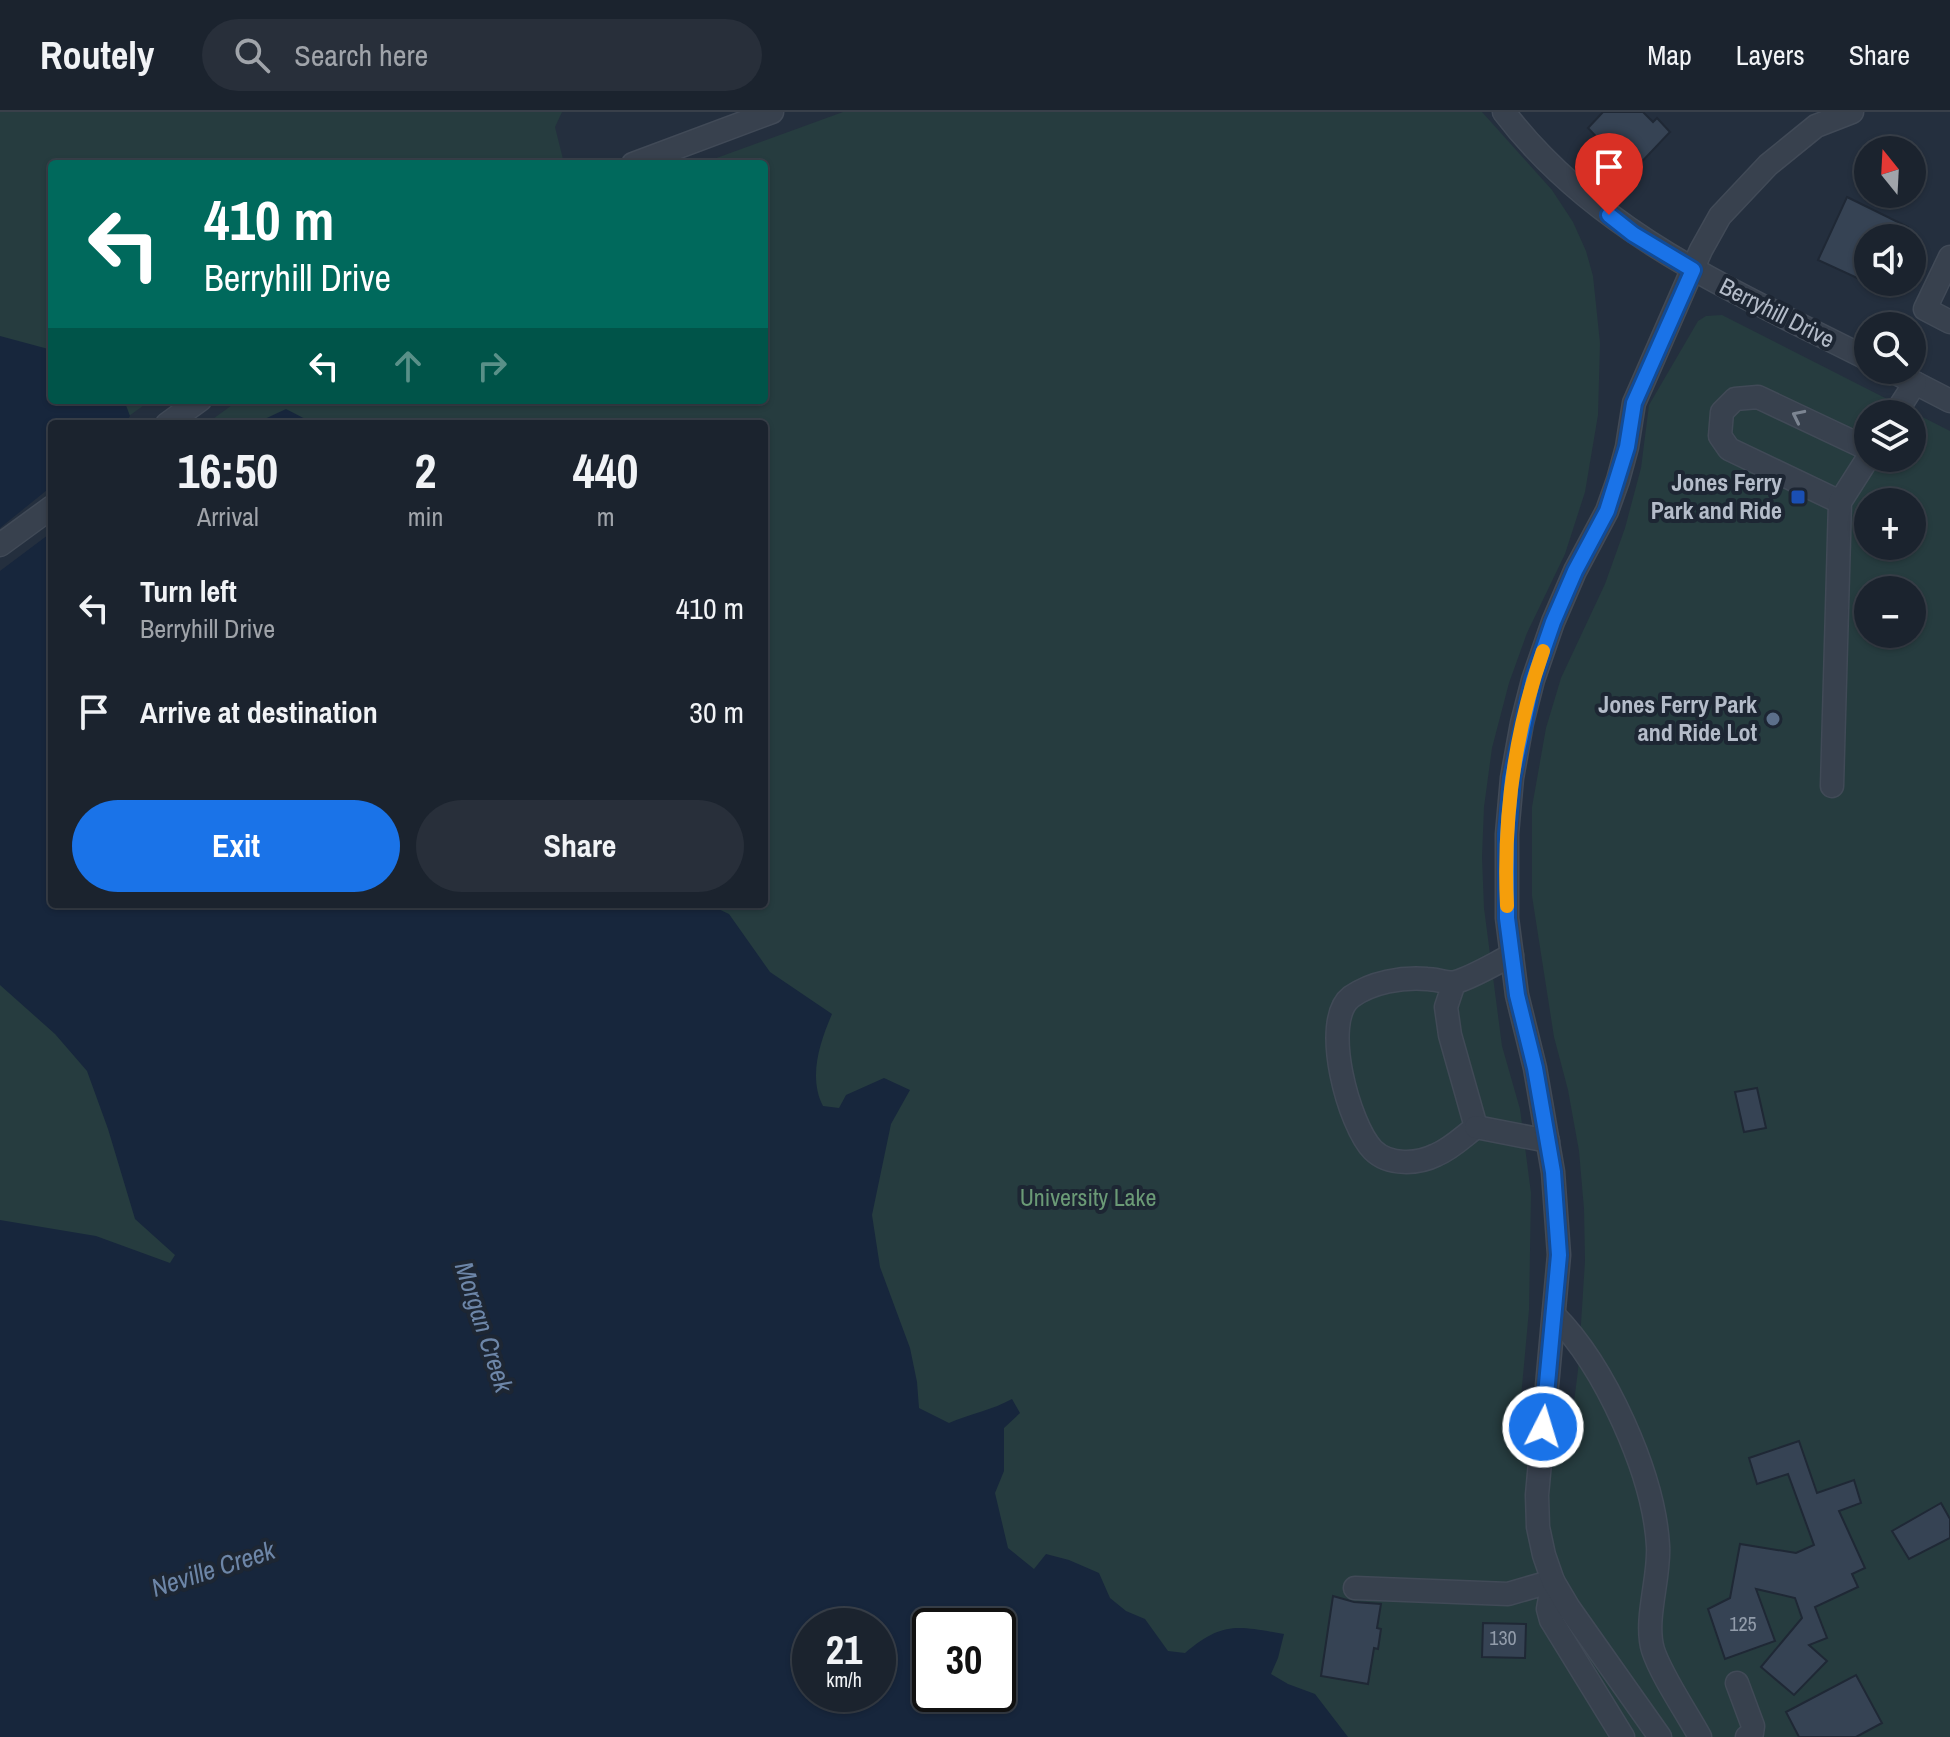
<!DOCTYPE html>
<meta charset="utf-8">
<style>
body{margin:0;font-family:"Archivo Narrow",sans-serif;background:#282f3a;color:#f1f3f6;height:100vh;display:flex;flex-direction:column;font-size:30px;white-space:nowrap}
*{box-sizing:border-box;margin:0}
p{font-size:26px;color:#a0a4aa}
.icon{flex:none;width:44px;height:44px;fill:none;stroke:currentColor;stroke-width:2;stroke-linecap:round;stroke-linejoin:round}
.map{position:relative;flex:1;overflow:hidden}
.drawer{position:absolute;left:48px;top:308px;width:720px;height:488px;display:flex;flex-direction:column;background:#1b232e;border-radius:8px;box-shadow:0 2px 6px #0004,0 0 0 2px #39404a}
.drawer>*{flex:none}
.banner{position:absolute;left:48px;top:48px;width:720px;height:244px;border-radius:8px;box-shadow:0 2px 6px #0004,0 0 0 2px #39404a;background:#00695c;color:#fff;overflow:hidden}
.needle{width:52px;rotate:342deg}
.controls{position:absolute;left:1854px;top:24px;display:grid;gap:16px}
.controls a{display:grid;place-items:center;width:72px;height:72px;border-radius:50%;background:#1b232e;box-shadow:0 2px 6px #0004,0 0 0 2px #39404a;font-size:40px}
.speed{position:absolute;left:792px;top:1496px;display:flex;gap:16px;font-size:40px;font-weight:700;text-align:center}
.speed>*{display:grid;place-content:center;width:104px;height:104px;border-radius:50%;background:#1b232e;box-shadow:0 2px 6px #0004,0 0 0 2px #39404a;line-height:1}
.speed small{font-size:20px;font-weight:400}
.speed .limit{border:4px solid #111;border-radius:12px;background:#fff;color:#111}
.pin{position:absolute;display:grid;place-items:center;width:68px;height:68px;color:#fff;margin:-82px -34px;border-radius:50% 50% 50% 0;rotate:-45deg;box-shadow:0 0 8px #0007}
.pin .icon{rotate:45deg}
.me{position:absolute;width:88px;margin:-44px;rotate:5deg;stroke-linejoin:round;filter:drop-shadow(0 0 6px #0008)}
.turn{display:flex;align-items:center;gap:28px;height:168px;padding:0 24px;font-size:36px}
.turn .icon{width:104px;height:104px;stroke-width:2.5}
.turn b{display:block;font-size:56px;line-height:68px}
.lanes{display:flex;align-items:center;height:76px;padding:0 24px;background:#0003;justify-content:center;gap:40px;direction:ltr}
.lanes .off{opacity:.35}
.eta{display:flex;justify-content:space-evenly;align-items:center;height:136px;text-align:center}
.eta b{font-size:48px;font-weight:700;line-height:56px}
.primary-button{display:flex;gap:16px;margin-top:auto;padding:16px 24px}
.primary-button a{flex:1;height:92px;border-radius:48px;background:#1a73e8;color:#fff;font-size:32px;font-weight:700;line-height:92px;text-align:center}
.primary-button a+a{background:#282f3a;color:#f1f3f6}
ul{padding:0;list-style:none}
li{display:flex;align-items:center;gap:24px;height:104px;padding:0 24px}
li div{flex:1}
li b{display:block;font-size:30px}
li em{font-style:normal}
header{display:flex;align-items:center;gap:48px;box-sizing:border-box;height:112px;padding:0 40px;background:#1b232e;border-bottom:2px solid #39404a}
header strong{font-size:38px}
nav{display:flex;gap:44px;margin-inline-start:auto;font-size:28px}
.search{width:560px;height:72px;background:#282f3a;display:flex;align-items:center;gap:20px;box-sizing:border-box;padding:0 28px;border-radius:44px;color:#a0a4aa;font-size:30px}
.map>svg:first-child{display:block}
.green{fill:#263c3f;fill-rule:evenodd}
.water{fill:#17263c;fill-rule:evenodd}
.building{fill:#364354;stroke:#1f2835;stroke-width:2}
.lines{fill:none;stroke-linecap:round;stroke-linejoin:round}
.minor-casing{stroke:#414a57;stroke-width:25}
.minor{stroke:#38414e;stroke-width:22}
.oneway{stroke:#7c8592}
.route-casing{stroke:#114b97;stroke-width:20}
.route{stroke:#1a73e8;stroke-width:14}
.slow{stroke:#f59e0b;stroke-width:14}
.transit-dot{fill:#1a4fb4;stroke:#1d2633;stroke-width:3}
.service-dot{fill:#5c6f8a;stroke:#1d2633;stroke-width:3}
.labels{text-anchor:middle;stroke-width:8;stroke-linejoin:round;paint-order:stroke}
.number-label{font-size:20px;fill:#929caa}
.street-label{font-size:24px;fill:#b4bcc9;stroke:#1d2633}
.poi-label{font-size:24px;font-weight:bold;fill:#b4bcc9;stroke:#1d2633;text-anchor:end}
.park-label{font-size:24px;fill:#6b9a76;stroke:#1d2633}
.water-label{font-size:26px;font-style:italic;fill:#6d86a8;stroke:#1d2633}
</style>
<header>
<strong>Routely</strong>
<div class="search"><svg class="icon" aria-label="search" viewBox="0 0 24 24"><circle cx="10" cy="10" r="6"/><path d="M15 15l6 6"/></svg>Search here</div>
<nav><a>Map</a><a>Layers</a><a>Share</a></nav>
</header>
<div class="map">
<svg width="1950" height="1625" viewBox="0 0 1950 1625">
<rect width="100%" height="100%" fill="#242f3e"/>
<g class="green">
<polygon points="0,0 562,0 555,15 563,47 549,52 52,52 52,288 151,288 118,312 52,312 0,398"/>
<path d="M843 0H1482L1552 78 1573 110 1586 139 1593 164 1600 231 1598 303 1585 380 1565 442 1527 521 1509 571 1492 636 1484 695 1482 745 1484 796 1502 934 1520 997 1531 1081 1529 1198 1516 1340 1567 1346 1578 1258 1585 1149 1584 1097 1579 1039 1568 978 1554 925 1532 784V695L1546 616 1561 566 1605 472 1625 416 1641 356 1649 293 1698 209 1706 204 1722 203 1950 319V1625H0V465L52 792H764V312H206L239 288H764V52H700ZM1868 302H1912V346H1868ZM1868 390H1912V434H1868ZM1868 478H1912V522H1868ZM810 1514H878V1582H810ZM930 1514H998V1582H930Z"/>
</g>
<g class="water">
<polygon points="0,224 52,238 52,288 124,288 130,304 125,312 52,312 52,374 0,416"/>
<polygon points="286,297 315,312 254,312"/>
<path d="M52 420V792H708L729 802 770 860 832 902C820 930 808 965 823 994L839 996 846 983 884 966 910 978 891 1012 872 1103 880 1155 910 1236 917 1270 919 1296 949 1311C970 1302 992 1298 1012 1287L1020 1301 1004 1316V1359L995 1381 1008 1436 1034 1457 1046 1442 1069 1448 1099 1461 1110 1486 1126 1499 1145 1507 1168 1539 1185 1541C1223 1509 1237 1514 1284 1522L1278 1546 1271 1562 1288 1572 1315 1582 1348 1625H0V1108L96 1124 170 1151 175 1143 135 1107 108 1017 87 959 55 922 0 873V459ZM810 1514H878V1582H810ZM930 1514H998V1582H930Z"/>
</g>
<g class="building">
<polygon points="1603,0 1643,0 1653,10 1657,6 1670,20 1633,59 1628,54 1626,56 1588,16"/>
<polygon points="1847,85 1908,115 1903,126 1868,126 1868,171 1818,148"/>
<polygon points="1757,976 1766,1016 1744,1020 1735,980"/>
<polygon points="1799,1329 1817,1381 1854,1368 1861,1391 1839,1399 1865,1456 1852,1462 1858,1475 1815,1495 1827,1526 1809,1533 1827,1549 1794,1583 1761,1555 1802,1506 1795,1486 1756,1477 1775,1529 1725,1547 1708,1497 1730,1486 1740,1432 1796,1441 1814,1433 1788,1362 1757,1372 1749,1346"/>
<polygon points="1941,1391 1950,1407 1950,1426 1909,1447 1892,1419"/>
<polygon points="1333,1484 1354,1490 1381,1492 1377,1516 1381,1517 1378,1537 1374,1536 1368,1572 1321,1564"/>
<polygon points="1483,1511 1526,1512 1525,1546 1482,1545"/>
<polygon points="1856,1563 1882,1611 1856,1625 1799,1625 1786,1600"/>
</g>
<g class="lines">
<g class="minor-casing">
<g id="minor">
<path d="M1504 0C1596 121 1736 180 1868 247"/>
<polyline points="633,52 772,0"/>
<polyline points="1950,145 1925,197 1950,210"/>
<polyline points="1890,258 1950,289"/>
<polyline points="1895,302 1915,271"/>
<polyline points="167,312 200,288"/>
<polyline points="1840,390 1729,337 1720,324 1722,300 1735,287 1758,285 1868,337"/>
<polyline points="0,433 52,395"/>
<polyline points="1832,674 1840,390 1868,346"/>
<path d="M1454 871 1446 895 1450 923 1476 1015C1464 1024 1451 1037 1436 1043 1418 1052 1389 1054 1373 1038 1349 1014 1320 909 1351 885 1372 870 1402 865 1427 867 1436 867 1449 872 1456 870 1475 864 1494 852 1512 843"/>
<polyline points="1476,1015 1548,1029"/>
<path d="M1554 1203C1605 1254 1654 1362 1658 1434 1660 1466 1644 1508 1653 1538 1661 1563 1687 1601 1700 1625"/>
<polyline points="1355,1476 1508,1482 1553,1469 1548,1497 1551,1508 1623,1625"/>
<polyline points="1737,1571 1753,1614 1752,1621 1747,1625"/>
<polyline points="1660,1625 1569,1496 1553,1469 1544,1443 1538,1415 1537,1383 1559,1143 1553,1060 1535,956 1517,883 1507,806 1507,722 1512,666 1522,611 1533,568 1553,510 1575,459 1607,399 1618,368 1627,335 1634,291 1701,138 1720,104 1768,53 1816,14 1852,0"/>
</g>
</g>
<use href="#minor" class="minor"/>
</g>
<defs><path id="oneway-chevron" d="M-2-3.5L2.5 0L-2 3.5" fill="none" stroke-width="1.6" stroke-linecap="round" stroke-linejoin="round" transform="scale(2)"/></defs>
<use class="oneway" href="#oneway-chevron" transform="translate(1798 304) rotate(-154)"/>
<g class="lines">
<g class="route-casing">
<polyline id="route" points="1543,1315 1559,1143 1553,1060 1535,956 1517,883 1507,806 1507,722 1512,666 1533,568 1553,510 1575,459 1607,399 1627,335 1634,291 1693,158 1633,122 1609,103"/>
</g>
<use href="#route" class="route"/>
<path class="slow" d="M1507 794C1503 708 1514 622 1543 539"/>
</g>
<rect class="transit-dot" x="1790" y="377" width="16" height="16" rx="4"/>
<circle class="service-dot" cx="1773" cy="607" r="8"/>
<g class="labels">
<g class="number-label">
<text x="1743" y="1519">125</text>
<text x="1503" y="1533">130</text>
</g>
<g class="street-label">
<text transform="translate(1777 201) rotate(27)" y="8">Berryhill Drive</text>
</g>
<g class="poi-label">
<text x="1782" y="379">Jones Ferry<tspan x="1782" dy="28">Park and Ride</tspan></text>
<text x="1757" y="601">Jones Ferry Park<tspan x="1757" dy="28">and Ride Lot</tspan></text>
</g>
<g class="park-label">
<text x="1088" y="1094">University Lake</text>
</g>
<g class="water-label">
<text transform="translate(484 1215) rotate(72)" y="9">Morgan Creek</text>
<text transform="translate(213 1457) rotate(-18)" y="9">Neville Creek</text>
</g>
</g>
</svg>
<div class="controls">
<a><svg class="needle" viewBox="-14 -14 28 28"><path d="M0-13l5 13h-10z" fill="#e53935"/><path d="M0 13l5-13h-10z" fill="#a0a4aa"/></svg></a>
<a><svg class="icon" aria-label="sound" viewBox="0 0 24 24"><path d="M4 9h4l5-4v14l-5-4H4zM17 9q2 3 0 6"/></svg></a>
<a><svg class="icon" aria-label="search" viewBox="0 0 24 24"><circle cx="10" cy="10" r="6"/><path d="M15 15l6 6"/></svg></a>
<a><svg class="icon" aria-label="layers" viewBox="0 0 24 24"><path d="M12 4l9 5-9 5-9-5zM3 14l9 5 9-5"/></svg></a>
<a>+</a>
<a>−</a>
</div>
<div class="speed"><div>21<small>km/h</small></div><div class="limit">30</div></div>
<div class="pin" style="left:1609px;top:103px;background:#d93025"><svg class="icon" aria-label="arrive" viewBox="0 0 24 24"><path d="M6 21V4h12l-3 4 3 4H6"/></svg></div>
<svg class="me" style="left:1543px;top:1315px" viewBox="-20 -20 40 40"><circle r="17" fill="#1a73e8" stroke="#fff" stroke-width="3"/><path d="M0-11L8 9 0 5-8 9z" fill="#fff"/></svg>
<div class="banner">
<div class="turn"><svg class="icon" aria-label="left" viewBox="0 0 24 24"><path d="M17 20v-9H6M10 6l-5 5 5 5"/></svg><div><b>410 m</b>Berryhill Drive</div></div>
<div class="lanes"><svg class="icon" aria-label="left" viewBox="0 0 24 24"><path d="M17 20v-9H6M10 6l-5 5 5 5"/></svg><svg class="icon off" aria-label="ahead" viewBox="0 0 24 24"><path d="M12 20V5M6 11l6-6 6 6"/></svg><svg class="icon off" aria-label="right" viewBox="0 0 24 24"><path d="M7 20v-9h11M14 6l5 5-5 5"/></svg></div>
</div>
<section class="drawer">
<div class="eta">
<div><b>16:50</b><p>Arrival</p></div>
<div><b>2</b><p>min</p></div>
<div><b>440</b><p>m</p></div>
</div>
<ul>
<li><svg class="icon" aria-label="left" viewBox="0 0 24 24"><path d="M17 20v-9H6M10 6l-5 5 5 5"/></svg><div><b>Turn left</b><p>Berryhill Drive</p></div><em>410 m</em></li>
<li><svg class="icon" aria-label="arrive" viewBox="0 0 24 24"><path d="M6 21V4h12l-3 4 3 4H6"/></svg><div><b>Arrive at destination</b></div><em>30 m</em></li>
</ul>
<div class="primary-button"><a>Exit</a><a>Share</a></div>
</section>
</div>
